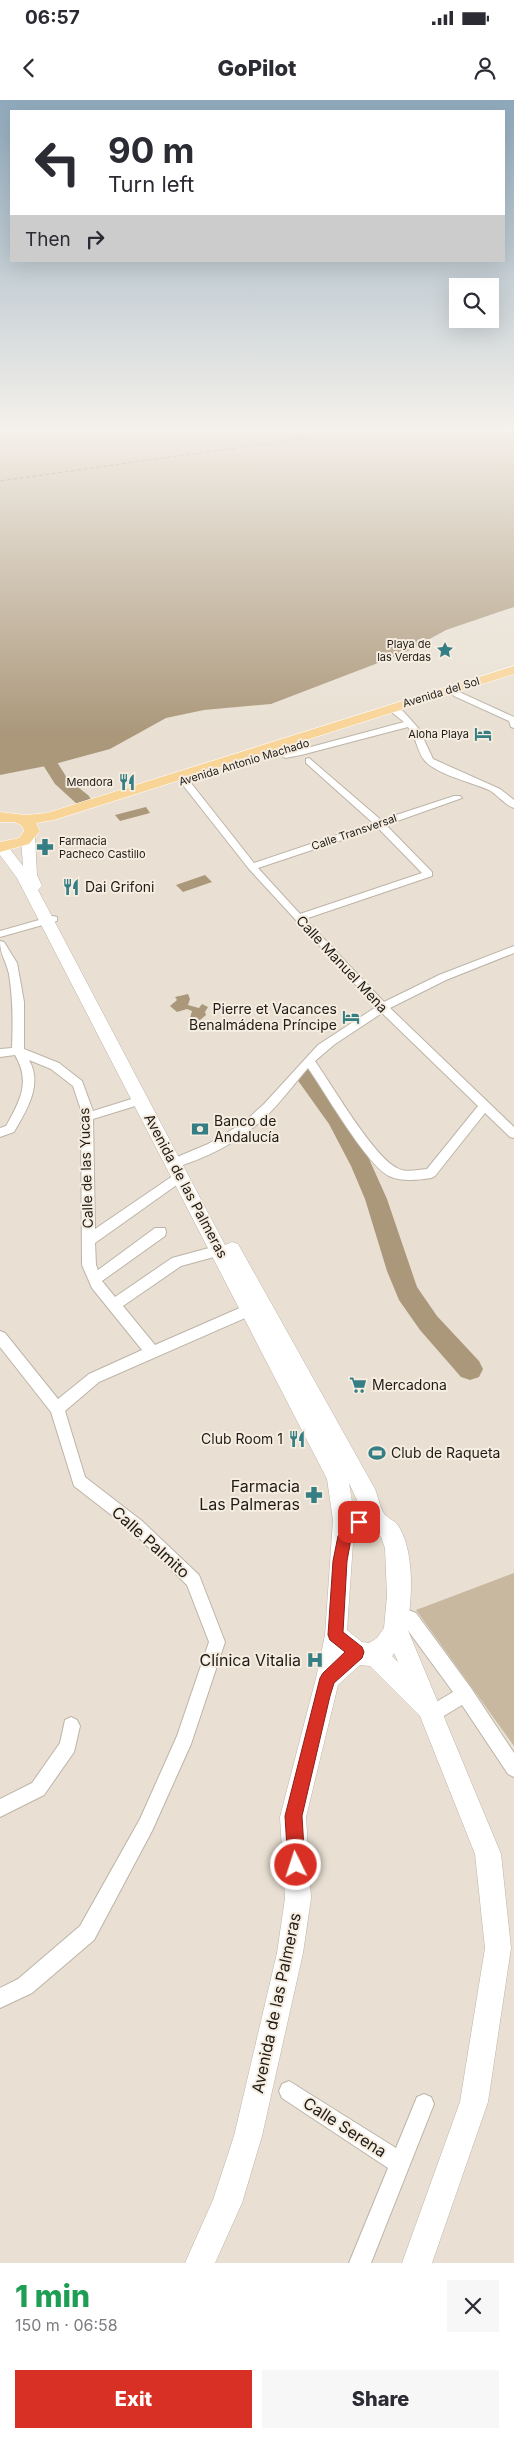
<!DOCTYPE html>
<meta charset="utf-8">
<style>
body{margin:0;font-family:Inter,sans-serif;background:#f7f7f7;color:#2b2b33;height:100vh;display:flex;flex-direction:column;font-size:19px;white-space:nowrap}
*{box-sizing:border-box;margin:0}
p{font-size:16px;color:#7c7c81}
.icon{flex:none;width:28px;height:28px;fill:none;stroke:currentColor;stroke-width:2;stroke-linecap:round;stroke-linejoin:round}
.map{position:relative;height:2163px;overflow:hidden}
.sheet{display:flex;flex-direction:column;background:#fff;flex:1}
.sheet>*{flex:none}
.top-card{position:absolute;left:10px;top:10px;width:495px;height:152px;border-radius:0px;box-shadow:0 5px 20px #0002;background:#fff;color:#2b2b33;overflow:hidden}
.fabs{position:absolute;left:449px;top:178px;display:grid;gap:10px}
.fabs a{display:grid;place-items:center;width:50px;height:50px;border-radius:0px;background:#fff;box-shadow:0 5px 20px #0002;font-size:25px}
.pin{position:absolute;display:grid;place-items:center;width:42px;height:42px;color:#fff;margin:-21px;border-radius:10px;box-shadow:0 2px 8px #0006}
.me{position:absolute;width:55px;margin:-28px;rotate:356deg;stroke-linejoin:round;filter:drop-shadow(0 0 4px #0008)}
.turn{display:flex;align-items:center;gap:18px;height:105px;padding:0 15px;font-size:22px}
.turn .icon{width:65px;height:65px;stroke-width:2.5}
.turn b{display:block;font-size:35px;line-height:42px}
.then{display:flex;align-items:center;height:48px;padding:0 15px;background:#0003;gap:10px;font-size:19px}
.round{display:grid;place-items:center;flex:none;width:52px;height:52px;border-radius:0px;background:#f7f7f7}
.headline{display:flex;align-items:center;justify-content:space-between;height:85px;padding:0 15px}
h1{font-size:30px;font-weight:800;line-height:38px;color:#1e9e55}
.action{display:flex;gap:10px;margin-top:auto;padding:10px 15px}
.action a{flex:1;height:58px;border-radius:0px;background:#d93025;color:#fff;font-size:20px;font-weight:800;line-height:58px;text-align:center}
.action a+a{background:#f7f7f7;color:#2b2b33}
.status{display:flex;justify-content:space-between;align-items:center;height:35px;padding:0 25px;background:#fff;direction:ltr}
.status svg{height:14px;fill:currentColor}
header{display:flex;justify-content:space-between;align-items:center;height:65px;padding:0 15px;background:#fff;font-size:22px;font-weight:800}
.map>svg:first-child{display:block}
.green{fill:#c9b8a0}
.water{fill:#ab987b}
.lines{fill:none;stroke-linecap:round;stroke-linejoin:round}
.river{fill:#ab987b;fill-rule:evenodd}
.ferry{stroke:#593d06;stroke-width:1;stroke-dasharray:4 2.5;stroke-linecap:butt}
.street-casing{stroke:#bcb4a7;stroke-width:2}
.secondary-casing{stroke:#bcb4a7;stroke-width:1}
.primary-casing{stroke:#fff;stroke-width:1}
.street{fill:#fff;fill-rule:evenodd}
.secondary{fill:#fff;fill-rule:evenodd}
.primary{fill:#f9d497;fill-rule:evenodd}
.route{fill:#d93025;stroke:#8d1f18}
.labels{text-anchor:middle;stroke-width:4;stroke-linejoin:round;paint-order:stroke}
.far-poi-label{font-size:11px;fill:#1f1c18;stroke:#f6ede0;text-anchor:end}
.far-street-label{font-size:11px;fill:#1f1c18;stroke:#f6ede0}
.poi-label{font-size:14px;fill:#1f1c18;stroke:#f6ede0;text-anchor:start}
.street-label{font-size:14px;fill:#1f1c18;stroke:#f6ede0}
.near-poi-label{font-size:16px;fill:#1f1c18;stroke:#f6ede0;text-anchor:end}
.near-street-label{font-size:16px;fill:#1f1c18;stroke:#f6ede0}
</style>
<div class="status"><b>06:57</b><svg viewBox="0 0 49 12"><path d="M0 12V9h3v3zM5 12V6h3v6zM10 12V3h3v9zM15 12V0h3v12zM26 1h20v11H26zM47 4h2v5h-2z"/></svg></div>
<header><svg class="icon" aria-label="back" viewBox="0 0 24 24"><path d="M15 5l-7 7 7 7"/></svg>GoPilot<svg class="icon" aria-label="person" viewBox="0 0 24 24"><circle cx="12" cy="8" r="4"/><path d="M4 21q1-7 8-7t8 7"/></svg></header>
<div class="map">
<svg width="514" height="2163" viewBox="0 0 514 2163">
<rect width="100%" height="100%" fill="#e9e0d3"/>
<polygon class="green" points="514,1473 514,1646 416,1510"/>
<g class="water">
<polygon points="0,331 514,331 514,507 446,530 404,553 271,604 204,610 166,618 110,649 51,665 0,675"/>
<polygon points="146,707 150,713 120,721 115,715"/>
<polygon points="205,775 212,782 183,792 176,785"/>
<polygon points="188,894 190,899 188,905 199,908 202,904 208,907 205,912 206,915 200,920 190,918 192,911 187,909 177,912 170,906 177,900 175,897"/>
</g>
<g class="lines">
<g class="river">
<polygon points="51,660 57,662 67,678 89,696 91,700 89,704 77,704 55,684 43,665 45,662"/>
<polygon points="304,968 311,970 334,998 365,1050 387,1099 417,1187 437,1216 479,1261 483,1269 479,1277 470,1280 461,1277 420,1230 399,1200 387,1171 365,1099 351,1066 329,1024 294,975 297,970"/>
</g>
<polyline class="ferry" points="0,381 356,331"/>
<g class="street-casing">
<g id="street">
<polygon points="457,591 514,617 514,628 511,627 509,621 454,596 453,594"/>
<path d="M392 605 403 611 419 629 433 659 500 689 514 700V708C505 705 498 695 489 690 471 682 438 675 425 661 417 652 417 638 408 627L301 655 285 658 281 655 404 622 389 610 388 608Z"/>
<path d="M309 658 381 720 454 696H460L462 698 386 725 432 772V776L305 819 384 902 439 875 514 846V853L446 880 390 908 514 1027V1038L510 1037 485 1013 435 1076 431 1078C417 1080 402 1082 389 1076 366 1064 325 992 308 968 293 985 279 1005 262 1020 237 1043 206 1058 174 1068L168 1063 170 1060 208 1044 243 1023 264 1004 318 945 376 907 249 769 179 680 187 678 254 763 373 723 306 663V659ZM378 728 422 773 300 814 258 768ZM382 913 478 1006 427 1069C418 1070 405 1073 397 1068 373 1056 332 985 315 961L335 944Z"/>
<polygon points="53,816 57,817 57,821 0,837 0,831"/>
<path d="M0 841 4 842 17 863 24 902V949L59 963 82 981 93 1011 141 996 147 1000 145 1003 93 1019 95 1129 177 1073H185L187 1076 185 1079 95 1143 96 1165 98 1170 155 1128H165L166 1132 165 1136 102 1181 115 1197 172 1158 220 1145 225 1146 227 1150 225 1154 181 1166 123 1206 155 1245 251 1203 256 1201 261 1203 263 1207 261 1211 99 1282 65 1311 85 1377 142 1421 199 1475 225 1542 191 1644 152 1731 94 1840 32 1893 0 1908V1888L18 1879 80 1826 140 1719 177 1636 209 1542 187 1485 132 1431 74 1386 51 1312 0 1247V1231L5 1233 58 1299 89 1274 142 1250 92 1188 82 1165 81 1010 73 986 51 969 29 960C43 984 27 1010 14 1032L0 1037V1028L6 1026C20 1001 31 982 15 955L0 957V949L12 948C13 922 13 899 9 874 6 860 0 855 0 841Z"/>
<polygon points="396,1505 416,1513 471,1588 514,1653 514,1677 508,1674 462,1605 432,1623 426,1620 423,1614 426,1608 453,1592 404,1525 390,1519 388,1513 390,1507"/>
<polygon points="71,1617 77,1620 80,1626 74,1652 44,1695 0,1717 0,1699 32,1683 60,1643 65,1620"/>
<polygon points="289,1981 396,2048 417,1997 424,1994 431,1997 434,2004 371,2163 349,2163 388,2068 282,1998 279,1991 282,1984"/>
</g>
</g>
<g class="secondary-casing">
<path id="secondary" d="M28 734 35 738 37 775 42 786 38 790 225 1145 232 1142 238 1144 375 1389C378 1396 380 1409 385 1415 389 1419 396 1421 399 1427 415 1454 412 1499 407 1528L501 1754 511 1848 488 2002 432 2163H402L460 2002 485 1848 475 1754 420 1616 370 1566 360 1565 338 1585 306 1717 311 1798 303 1853 262 2036 242 2103 215 2163H185L213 2100 234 2036 277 1853 285 1798 280 1717 316 1578 325 1535 333 1420 327 1379 17 778 0 755V743L6 744 23 766 21 738ZM349 1383 362 1411 354 1414ZM365 1430H373L381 1437 385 1448 387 1496 384 1528 377 1538 369 1543 362 1542 347 1530 353 1443ZM394 1553 398 1562 392 1556Z"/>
</g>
<g class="primary-casing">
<polygon id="primary" points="514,566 514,574 54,720 36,723 40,731 29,744 0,752 0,742 19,738 24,731 22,726 15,722 0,722 0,712 26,715 47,713"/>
</g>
<use href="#street" class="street"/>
<use href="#secondary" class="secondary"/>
<use href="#primary" class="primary"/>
</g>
<linearGradient id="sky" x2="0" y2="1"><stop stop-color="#8fa9bc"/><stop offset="0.52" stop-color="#f5f1eb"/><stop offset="1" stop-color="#f5f1eb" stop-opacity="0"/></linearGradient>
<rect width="514" height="634" fill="url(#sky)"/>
<polygon class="route" points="359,1415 364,1417 366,1422 351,1439 347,1461 343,1532 362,1547 364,1552 362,1558 334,1583 330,1596 302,1716 305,1765 302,1771 296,1774 290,1771 288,1765 285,1716 320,1578 323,1573 345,1552 330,1540 328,1535 333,1461 338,1436 354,1417"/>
<defs>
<g id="sight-bare" transform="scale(1.35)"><path d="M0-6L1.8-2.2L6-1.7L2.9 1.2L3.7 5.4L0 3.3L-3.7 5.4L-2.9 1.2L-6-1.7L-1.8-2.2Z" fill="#357e84" stroke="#f6ede0" stroke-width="2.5" paint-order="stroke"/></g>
<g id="hotel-bare" transform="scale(1.35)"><path d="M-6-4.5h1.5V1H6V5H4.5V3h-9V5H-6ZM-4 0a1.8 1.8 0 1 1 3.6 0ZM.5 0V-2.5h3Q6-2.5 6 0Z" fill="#357e84" stroke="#f6ede0" stroke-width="2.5" paint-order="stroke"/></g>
<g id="restaurant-bare" transform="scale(1.35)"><path d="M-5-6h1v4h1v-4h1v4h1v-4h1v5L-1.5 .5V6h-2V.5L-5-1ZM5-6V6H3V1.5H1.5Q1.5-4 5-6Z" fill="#357e84" stroke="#f6ede0" stroke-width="2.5" paint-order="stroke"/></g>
<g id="pharmacy-bare" transform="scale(1.35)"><path d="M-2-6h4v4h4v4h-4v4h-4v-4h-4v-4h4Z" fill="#357e84" stroke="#f6ede0" stroke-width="2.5" paint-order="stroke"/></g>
<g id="bank-bare" transform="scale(1.35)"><path d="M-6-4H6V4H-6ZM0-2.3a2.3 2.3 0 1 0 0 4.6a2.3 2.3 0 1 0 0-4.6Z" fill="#357e84" stroke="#f6ede0" stroke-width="2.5" paint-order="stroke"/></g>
<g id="supermarket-bare" transform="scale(1.35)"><path d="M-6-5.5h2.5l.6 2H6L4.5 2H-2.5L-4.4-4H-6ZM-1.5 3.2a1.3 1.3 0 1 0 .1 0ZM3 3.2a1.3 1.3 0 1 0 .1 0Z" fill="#357e84" stroke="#f6ede0" stroke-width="2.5" paint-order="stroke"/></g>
<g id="stadium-bare" transform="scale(1.35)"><path d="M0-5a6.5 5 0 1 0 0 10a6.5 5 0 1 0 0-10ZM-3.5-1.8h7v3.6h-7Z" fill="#357e84" stroke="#f6ede0" stroke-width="2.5" paint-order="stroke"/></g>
<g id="hospital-bare" transform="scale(1.35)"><path d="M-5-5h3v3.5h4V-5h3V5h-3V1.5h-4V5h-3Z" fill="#357e84" stroke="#f6ede0" stroke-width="2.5" paint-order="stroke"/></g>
</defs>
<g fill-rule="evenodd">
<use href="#sight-bare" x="445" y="550"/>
<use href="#hotel-bare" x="483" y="634"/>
<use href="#restaurant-bare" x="127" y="682"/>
<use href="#pharmacy-bare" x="45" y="747"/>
<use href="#restaurant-bare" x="71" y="787"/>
<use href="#hotel-bare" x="351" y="917"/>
<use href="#bank-bare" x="200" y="1029"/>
<use href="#supermarket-bare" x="358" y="1285"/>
<use href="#restaurant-bare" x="297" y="1339"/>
<use href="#stadium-bare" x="377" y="1353"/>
<use href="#pharmacy-bare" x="314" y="1395"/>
<use href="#hospital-bare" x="315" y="1560"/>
</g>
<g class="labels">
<g class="far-poi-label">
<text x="431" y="548">Playa de<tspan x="431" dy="13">las Verdas</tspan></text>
<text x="469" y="638">Aloha Playa</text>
<text x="113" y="686">Mendora</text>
<text x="59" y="745" text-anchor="start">Farmacia<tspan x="59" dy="13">Pacheco Castillo</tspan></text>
</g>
<g class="far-street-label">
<text transform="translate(441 592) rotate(-17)" y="4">Avenida del Sol</text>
<text transform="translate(244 662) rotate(-17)" y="4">Avenida Antonio Machado</text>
<text transform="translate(354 732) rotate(-19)" y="4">Calle Transversal</text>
</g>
<g class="poi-label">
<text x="85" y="792">Dai Grifoni</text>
<text x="337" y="914" text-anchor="end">Pierre et Vacances<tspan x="337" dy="16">Benalmádena Príncipe</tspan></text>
<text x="214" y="1026">Banco de<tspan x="214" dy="16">Andalucía</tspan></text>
<text x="372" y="1290">Mercadona</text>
<text x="283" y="1344" text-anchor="end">Club Room 1</text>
<text x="391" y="1358">Club de Raqueta</text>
</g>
<g class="street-label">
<text transform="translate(342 864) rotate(47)" y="5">Calle Manuel Mena</text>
<text transform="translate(86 1068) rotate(-92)" y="5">Calle de las Yucas</text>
<text transform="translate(186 1086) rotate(62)" y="5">Avenida de las Palmeras</text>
</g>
<g class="near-poi-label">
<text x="300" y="1392">Farmacia<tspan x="300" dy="18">Las Palmeras</tspan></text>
<text x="301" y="1566">Clínica Vitalia</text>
</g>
<g class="near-street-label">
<text transform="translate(151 1442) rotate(42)" y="6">Calle Palmito</text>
<text transform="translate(276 1903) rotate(-78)" y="6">Avenida de las Palmeras</text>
<text transform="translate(345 2027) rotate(33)" y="6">Calle Serena</text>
</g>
</g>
</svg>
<div class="fabs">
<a><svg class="icon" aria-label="search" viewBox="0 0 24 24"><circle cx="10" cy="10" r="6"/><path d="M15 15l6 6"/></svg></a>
</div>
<div class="pin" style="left:359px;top:1422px;background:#d93025"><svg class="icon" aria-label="arrive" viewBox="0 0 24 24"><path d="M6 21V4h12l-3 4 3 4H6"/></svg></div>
<svg class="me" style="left:296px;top:1765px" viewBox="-20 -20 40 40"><circle r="17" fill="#d93025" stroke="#fff" stroke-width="3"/><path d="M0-11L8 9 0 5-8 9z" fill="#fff"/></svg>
<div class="top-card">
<div class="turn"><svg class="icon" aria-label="left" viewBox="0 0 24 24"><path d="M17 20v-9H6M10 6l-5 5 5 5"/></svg><div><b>90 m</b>Turn left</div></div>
<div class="then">Then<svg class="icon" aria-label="right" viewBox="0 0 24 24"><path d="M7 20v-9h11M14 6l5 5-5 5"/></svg></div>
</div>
</div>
<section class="sheet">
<div class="headline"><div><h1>1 min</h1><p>150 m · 06:58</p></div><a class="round"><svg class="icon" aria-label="close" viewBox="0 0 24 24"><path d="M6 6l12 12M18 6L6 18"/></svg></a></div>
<div class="action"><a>Exit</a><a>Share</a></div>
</section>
